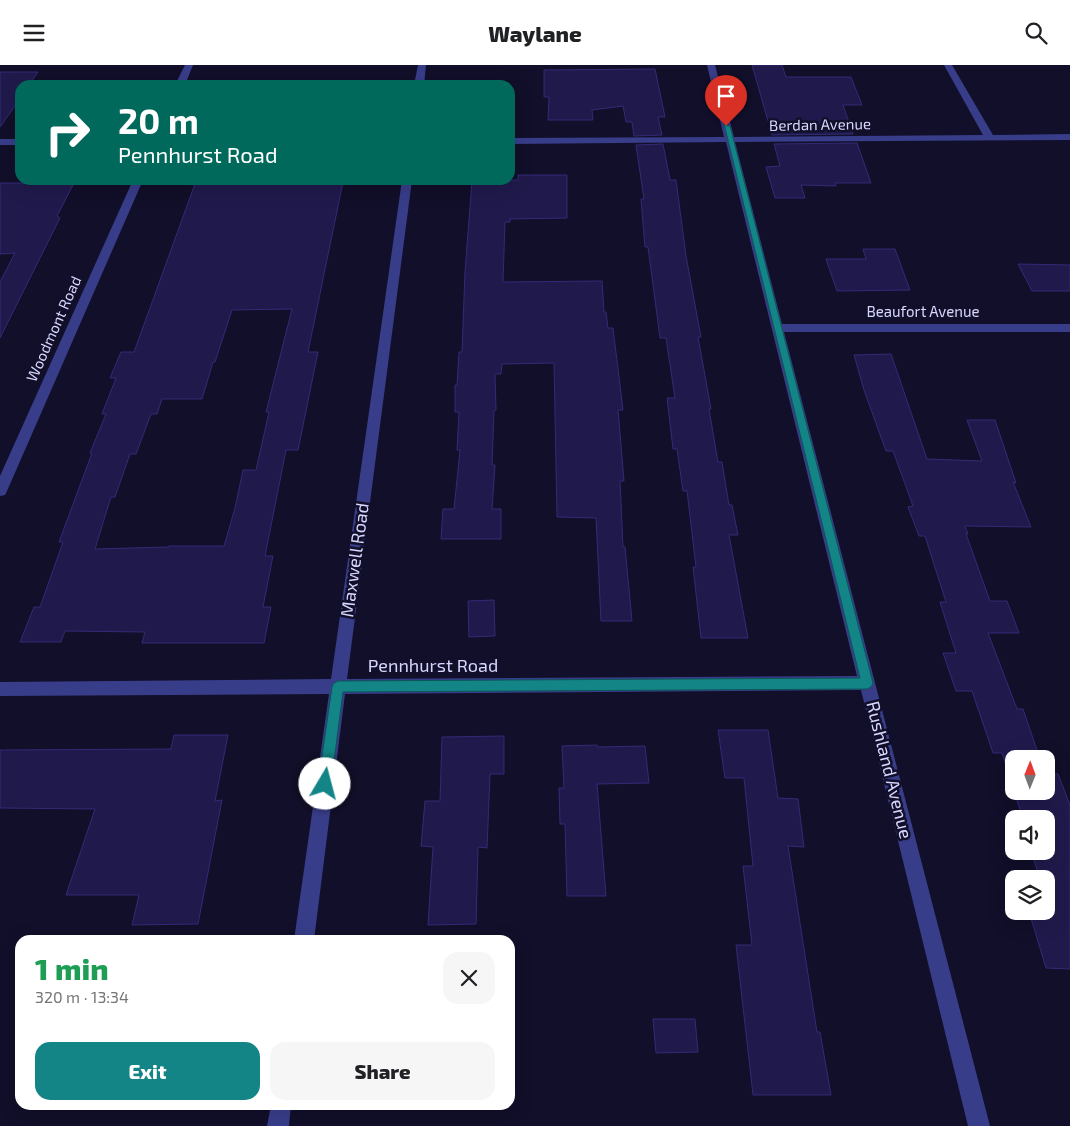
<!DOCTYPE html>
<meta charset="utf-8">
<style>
body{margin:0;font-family:"Exo 2",sans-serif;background:#f6f6f6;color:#202124;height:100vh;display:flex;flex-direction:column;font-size:19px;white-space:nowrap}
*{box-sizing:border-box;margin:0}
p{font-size:16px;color:#757577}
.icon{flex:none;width:28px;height:28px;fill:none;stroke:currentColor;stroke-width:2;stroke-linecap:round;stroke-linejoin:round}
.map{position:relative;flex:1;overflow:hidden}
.sheet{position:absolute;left:15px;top:870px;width:500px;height:175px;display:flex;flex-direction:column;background:#fff;border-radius:15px;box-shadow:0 5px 20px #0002}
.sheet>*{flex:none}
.banner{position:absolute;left:15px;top:15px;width:500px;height:105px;border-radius:15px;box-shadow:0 5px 20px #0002;background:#00695c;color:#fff;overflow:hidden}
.needle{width:32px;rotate:1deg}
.buttons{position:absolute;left:1005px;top:685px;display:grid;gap:10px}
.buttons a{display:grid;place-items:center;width:50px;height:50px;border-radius:10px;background:#fff;box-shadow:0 5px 20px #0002;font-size:25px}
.pin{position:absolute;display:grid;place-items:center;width:42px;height:42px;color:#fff;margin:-51px -21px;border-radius:50% 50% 50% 0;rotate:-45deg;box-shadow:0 0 5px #0007}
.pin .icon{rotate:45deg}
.me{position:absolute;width:55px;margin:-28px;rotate:8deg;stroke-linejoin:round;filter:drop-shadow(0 0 4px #0008)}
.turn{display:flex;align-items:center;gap:18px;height:105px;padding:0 20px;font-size:22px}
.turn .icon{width:65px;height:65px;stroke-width:2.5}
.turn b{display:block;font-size:35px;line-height:42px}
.round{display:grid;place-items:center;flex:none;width:52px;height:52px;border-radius:15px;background:#f6f6f6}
.headline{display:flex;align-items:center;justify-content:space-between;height:85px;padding:0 20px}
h1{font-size:30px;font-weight:800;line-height:38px;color:#1e9e55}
.action{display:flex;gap:10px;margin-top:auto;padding:10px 20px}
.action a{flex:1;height:58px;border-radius:15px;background:#138586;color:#fff;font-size:20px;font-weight:800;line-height:58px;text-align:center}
.action a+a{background:#f6f6f6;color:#202124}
header{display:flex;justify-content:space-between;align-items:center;height:65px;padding:0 20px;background:#fff;font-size:22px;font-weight:800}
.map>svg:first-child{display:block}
.building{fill:#1f1a4b;stroke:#322b78;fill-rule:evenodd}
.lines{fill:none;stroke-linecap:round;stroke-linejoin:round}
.street{fill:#383d8a;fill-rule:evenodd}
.route{fill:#138586;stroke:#0c5657}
.labels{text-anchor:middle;stroke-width:5;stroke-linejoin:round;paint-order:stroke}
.far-street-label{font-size:15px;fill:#d7d7ff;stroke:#110f29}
.street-label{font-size:18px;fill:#d7d7ff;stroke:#110f29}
</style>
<header><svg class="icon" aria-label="menu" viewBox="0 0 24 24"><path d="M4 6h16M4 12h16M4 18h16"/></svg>Waylane<svg class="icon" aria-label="search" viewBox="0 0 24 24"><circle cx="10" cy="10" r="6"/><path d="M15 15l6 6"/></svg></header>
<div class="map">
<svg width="1070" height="1061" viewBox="0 0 1070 1061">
<rect width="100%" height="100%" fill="#110f29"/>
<g class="building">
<polygon points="752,0 782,0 786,12 851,12 862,40 843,40 853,69 772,70"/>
<polygon points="655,4 665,52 658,52 662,70 634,71 632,57 626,57 623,41 592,45 593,55 548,55 549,32 544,32 544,5"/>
<polygon points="0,7 38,7 29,20 20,20 20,34 0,62"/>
<polygon points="857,78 871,118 835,118 836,121 801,120 805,133 775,133 766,102 780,101 774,79"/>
<polygon points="663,79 670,115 676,115 686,191 701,272 698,272 711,344 709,344 718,397 722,397 729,440 732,440 738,470 729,470 748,573 701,573 693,502 696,502 687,426 683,426 677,384 673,384 667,333 675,333 666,273 660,273 648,182 645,182 641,134 644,134 636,80"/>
<polygon points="518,110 567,110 567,153 510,154 510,157 505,157 503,217 602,216 604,247 606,247 608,263 613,263 623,345 618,345 624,416 620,416 623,482 625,482 632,556 601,556 596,453 557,452 554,298 502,299 501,309 495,309 496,345 494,346 492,400 495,400 492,444 501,444 501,474 441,474 443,444 454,444 460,385 457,385 459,347 455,347 455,320 457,320 459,287 462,287 465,207 472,116 518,115"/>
<path d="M268 115 267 117H343L308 287H318L298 385H286L265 491H273L263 542H271L264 578H142L145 567 65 566 61 577H20L34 542H40L63 477H59L92 388H90L106 349H102L116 313H110L121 287H134L196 116ZM292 244 266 347H269L256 405H243L235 443 224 481H169V482L95 484 111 432H115L130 389H136L151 349H157L162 334H202L213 297H215L232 245Z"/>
<polygon points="0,118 74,118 57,151 60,153 0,273 0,217 15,188 0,189"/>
<polygon points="863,184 895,184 910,225 837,226 826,194 866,194"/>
<polygon points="1018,199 1070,200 1070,226 1032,226"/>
<polygon points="891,289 927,394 982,396 967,355 995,355 1016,418 1013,417 1031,462 965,461 968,469 966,469 990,536 1007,536 1019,568 988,568 1017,644 1023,644 1040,694 1014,694 1014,724 1002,688 993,688 972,626 956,626 943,588 956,588 940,537 946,537 925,471 919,471 908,442 913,441 893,386 886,386 864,325 854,290"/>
<polygon points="494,535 495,571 469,572 468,536"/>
<polygon points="718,665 768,665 778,733 798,734 804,782 788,781 817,967 820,967 831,1030 753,1030 736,880 752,880 743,801 753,801 744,713 725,713"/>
<polygon points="174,670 228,670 215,736 222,735 198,859 132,860 139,830 66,830 95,744 0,743 0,685 171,684"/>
<polygon points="504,671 504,709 490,709 487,783 478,782 476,859 428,860 433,782 421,781 425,736 440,736 442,672"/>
<polygon points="597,680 598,682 645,681 649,718 597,719 606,831 567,831 565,759 560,759 559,723 564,723 562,681"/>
<polygon points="1046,709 1058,709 1070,740 1070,904 1046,903 1030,850 1052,851 1046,834 1046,814 1040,814 1031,786 1046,786 1046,754 1023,754 1014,726 1046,726"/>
<polygon points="653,954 695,954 698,987 656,988"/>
</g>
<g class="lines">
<g class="street">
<polygon points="185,0 193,0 185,20 175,20"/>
<polygon points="418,0 426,0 424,20 414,20"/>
<polygon points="707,0 715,0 734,72 983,70 944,0 952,0 993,70 1070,69 1070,75 735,77 782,259 1070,259 1070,267 784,267 990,1061 968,1061 861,625 345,629 314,875 294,875 329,629 0,631 0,617 331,614 402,115 412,115 347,614 857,611 726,77 510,79 510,73 724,72"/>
<rect x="0" y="74" width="20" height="6"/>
<polygon points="133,115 143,115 7,426 5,430 0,431 0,411"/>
<polygon points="271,1040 291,1040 289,1061 267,1061"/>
</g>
</g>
<polygon class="route" points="724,59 730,61 873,618 871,622 867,624 343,627 331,719 329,724 325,726 320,724 318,719 332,622 334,618 338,616 860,613"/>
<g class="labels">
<g class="far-street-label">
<text transform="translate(820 60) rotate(-1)" y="5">Berdan Avenue</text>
<text x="923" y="252">Beaufort Avenue</text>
<text transform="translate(54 264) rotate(-66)" y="5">Woodmont Road</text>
</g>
<g class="street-label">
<text transform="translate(355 495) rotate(-82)" y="6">Maxwell Road</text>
<text x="433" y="607">Pennhurst Road</text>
<text transform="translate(889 705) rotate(76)" y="6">Rushland Avenue</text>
</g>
</g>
</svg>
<div class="buttons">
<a><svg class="needle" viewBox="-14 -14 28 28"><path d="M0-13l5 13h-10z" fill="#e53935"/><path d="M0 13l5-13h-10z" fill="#757577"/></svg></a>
<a><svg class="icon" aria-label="sound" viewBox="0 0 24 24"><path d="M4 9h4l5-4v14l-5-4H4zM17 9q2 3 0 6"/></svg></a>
<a><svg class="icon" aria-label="layers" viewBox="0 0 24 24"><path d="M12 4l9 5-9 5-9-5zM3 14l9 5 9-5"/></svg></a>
</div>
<div class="pin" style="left:726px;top:61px;background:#d93025"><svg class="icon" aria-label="arrive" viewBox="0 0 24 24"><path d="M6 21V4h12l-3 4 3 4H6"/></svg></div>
<svg class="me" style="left:325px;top:719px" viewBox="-20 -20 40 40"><circle r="19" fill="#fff"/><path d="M0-13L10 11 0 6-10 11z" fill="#138586"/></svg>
<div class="banner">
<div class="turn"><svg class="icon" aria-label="right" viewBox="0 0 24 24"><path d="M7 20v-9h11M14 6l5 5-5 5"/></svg><div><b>20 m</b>Pennhurst Road</div></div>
</div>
<section class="sheet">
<div class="headline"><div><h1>1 min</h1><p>320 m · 13:34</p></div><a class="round"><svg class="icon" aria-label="close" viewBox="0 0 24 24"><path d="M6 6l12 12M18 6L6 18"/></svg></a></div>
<div class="action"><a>Exit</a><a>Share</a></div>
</section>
</div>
